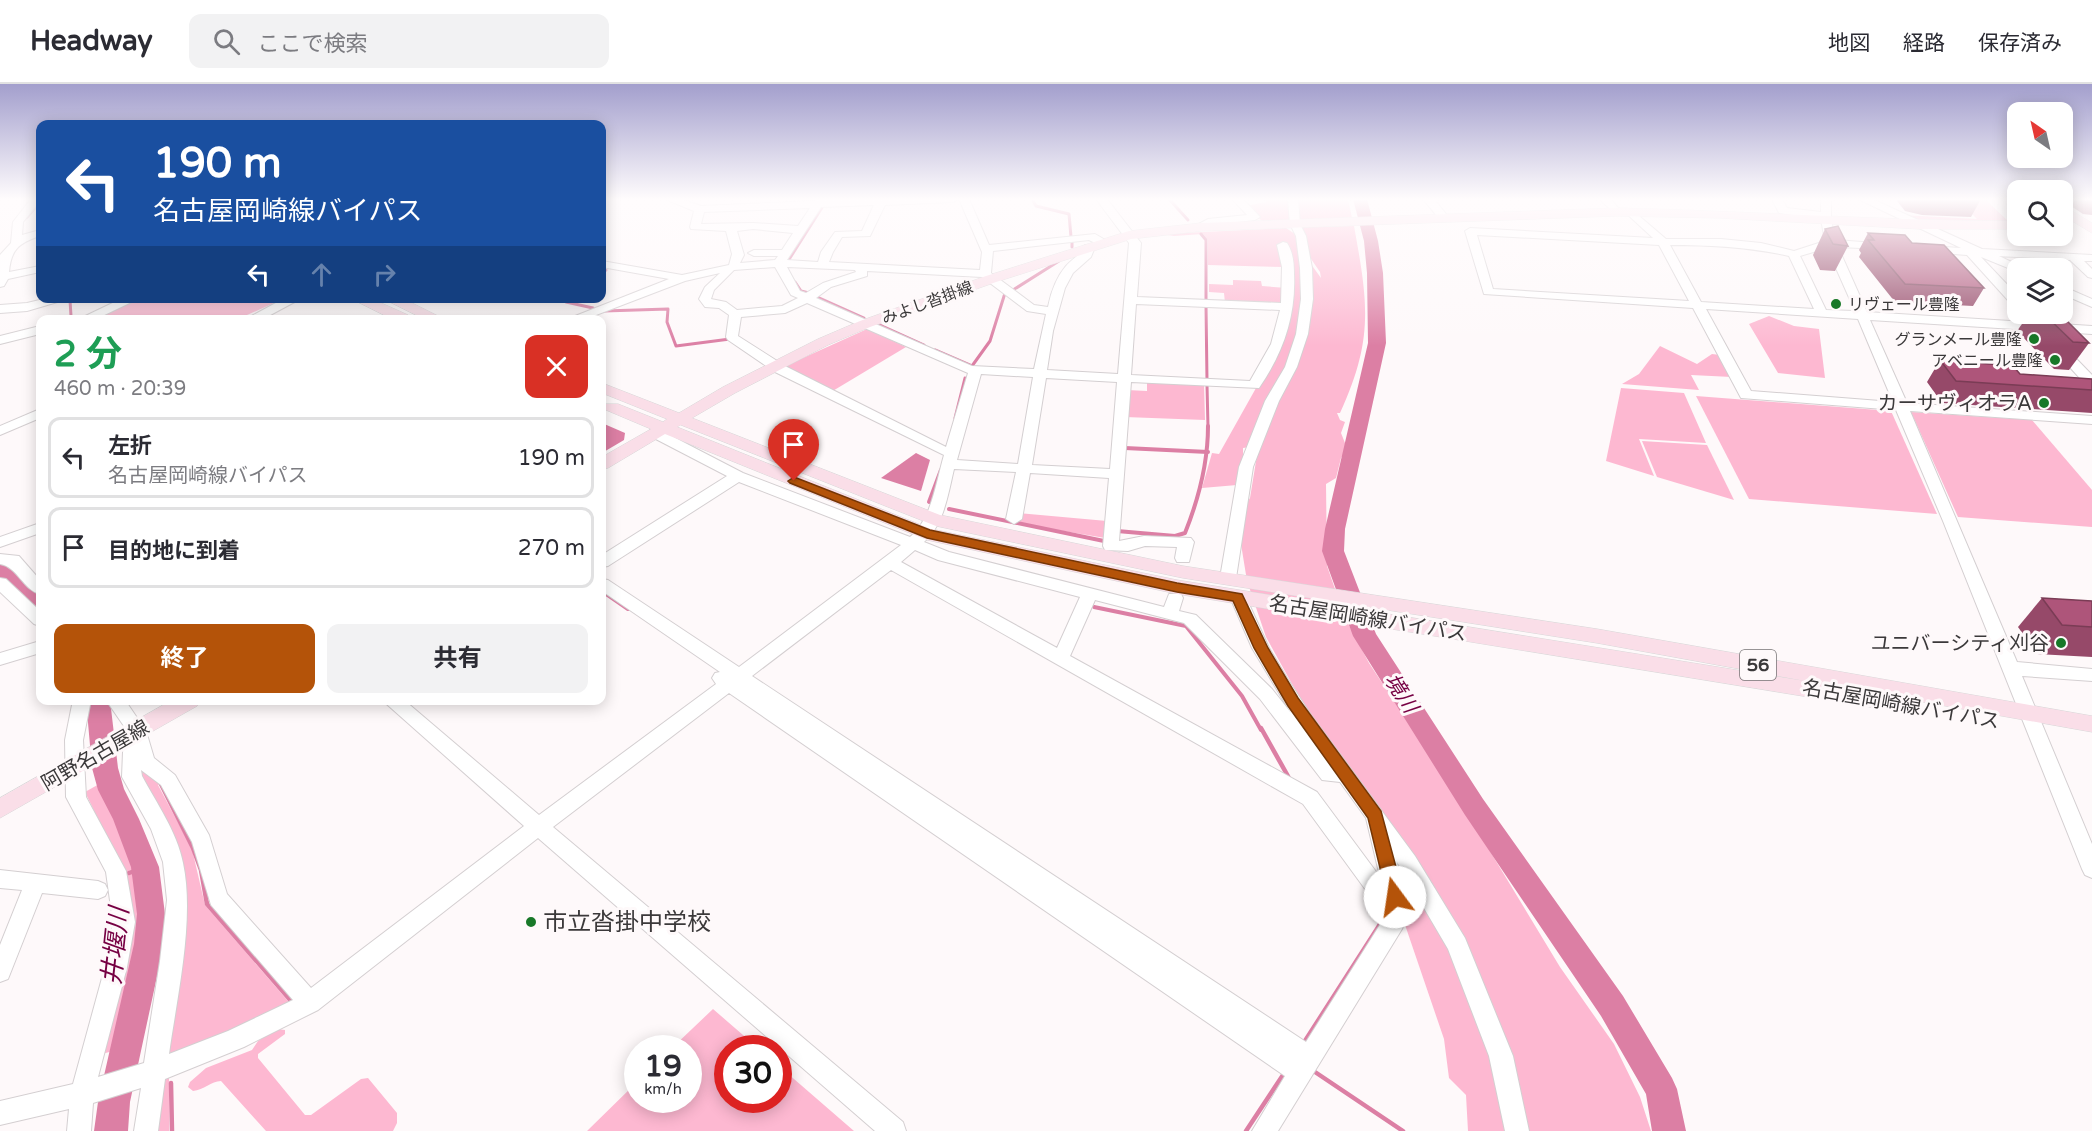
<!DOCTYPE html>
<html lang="ja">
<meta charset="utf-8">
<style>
body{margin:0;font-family:"Varela Round","Noto Sans JP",sans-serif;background:#f2f2f3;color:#2b2b33;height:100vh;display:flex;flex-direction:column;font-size:22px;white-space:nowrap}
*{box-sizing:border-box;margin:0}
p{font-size:20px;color:#7c7c81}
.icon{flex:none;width:33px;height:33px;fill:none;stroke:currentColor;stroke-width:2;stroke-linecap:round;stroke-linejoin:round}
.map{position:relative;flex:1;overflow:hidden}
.side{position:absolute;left:36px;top:231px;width:570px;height:390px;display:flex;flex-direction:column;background:#fff;border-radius:12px;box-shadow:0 3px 15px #0003}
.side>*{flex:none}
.guide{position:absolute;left:36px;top:36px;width:570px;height:183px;border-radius:12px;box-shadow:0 3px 15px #0003;background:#1a4fa0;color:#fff;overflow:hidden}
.needle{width:39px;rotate:326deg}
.tools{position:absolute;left:2007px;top:18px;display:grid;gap:12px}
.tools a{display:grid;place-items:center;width:66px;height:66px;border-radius:12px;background:#fff;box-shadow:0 3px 15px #0003;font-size:30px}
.speed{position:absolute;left:624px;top:951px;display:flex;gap:12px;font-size:30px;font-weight:700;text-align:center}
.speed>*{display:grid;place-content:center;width:78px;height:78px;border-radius:50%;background:#fff;box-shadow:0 3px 15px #0003;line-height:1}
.speed small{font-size:15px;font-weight:400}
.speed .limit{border:9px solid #d22;background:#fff;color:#111}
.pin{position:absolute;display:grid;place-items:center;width:51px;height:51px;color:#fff;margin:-62px -26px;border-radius:50% 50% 50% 0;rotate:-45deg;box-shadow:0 0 6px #0007}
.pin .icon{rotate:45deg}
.me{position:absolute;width:66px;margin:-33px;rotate:346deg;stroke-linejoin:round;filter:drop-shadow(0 0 4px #0008)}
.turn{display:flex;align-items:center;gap:21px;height:126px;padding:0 18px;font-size:27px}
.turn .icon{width:78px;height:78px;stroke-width:2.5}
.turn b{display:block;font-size:42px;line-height:51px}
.lanes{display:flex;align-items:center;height:57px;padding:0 18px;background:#0003;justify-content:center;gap:30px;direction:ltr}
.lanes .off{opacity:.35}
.round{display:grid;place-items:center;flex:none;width:63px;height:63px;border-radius:12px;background:#f2f2f3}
.overview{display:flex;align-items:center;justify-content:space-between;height:102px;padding:0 18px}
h1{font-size:36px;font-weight:700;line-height:45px;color:#1e9e55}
.button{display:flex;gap:12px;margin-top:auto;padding:12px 18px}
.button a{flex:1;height:69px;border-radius:12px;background:#b45309;color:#fff;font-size:24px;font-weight:700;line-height:69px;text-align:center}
.button a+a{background:#f2f2f3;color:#2b2b33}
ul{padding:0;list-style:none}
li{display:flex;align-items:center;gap:18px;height:81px;margin:0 12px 9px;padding:0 6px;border:3px solid #e1e1e2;border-radius:12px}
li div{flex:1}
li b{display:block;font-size:22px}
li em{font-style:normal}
header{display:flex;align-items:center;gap:36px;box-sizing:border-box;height:84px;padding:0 30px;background:#fff;border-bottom:2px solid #e1e1e2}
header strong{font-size:28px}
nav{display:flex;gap:33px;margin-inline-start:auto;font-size:21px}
.search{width:420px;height:54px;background:#f2f2f3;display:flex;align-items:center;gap:15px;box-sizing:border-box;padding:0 21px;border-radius:12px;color:#7c7c81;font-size:22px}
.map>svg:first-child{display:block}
.green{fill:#fdb8d1}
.water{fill:#dc7fa4}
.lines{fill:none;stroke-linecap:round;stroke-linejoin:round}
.stream-far2{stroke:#dc7fa4;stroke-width:3}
.stream-far1{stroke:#dc7fa4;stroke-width:4}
.stream{stroke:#dc7fa4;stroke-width:4.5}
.river{fill:#dc7fa4;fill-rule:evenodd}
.minor-casing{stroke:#d4cfd1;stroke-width:2}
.major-casing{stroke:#d8d7d8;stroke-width:1}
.minor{fill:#fff;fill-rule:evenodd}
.major{fill:#fadee8;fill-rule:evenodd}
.wall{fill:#964969}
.building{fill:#ae557a;stroke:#7a3c55;stroke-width:1.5}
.route{fill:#b45309;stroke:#753606;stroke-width:1.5}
.poi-dot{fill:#187828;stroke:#fef9fa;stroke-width:2}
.labels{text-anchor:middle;stroke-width:6;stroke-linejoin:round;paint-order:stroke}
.far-street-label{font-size:16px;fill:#3b393a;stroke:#fef9fa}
.far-poi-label{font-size:16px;fill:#3b393a;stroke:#fef9fa;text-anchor:end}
.shield{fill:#fef9fa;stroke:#767374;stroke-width:1.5}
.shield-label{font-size:18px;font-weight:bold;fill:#3b393a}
.poi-label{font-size:20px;fill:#3b393a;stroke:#fef9fa;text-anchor:end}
.street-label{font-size:20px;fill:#3b393a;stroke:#fef9fa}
.water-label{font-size:21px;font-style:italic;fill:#760043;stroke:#fef9fa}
.near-poi-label{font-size:24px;fill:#3b393a;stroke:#fef9fa;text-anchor:start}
.near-water-label{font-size:26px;font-style:italic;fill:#760043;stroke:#fef9fa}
</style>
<header>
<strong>Headway</strong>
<div class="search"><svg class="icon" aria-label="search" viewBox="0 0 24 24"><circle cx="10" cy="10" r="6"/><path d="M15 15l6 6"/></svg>ここで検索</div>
<nav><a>地図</a><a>経路</a><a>保存済み</a></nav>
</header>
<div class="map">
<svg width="2092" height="1047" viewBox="0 0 2092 1047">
<rect width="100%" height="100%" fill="#fef9fa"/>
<g class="green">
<polygon points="1267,115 1291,115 1290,136 1262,137 1246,122 1266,118"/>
<polygon points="1296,115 1348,115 1352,134 1298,136"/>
<polygon points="1958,115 1985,115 2008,137 1914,137 1901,131 1977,135"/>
<path d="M1354 142C1368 219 1374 255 1340 329H1337L1340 336 1345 338 1341 349 1347 364 1341 374 1336 394 1326 400 1327 482 1345 534 1369 579 1462 721 1560 883 1614 960 1640 1013 1651 1047H1523L1491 929 1292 600 1266 553 1247 497 1241 460V428L1250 414 1258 365 1293 283 1308 176 1321 194 1320 188 1307 169 1299 143Z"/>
<polygon points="1286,144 1295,150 1300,157 1304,199 1299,251 1250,363 1243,364 1243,378 1237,401 1202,404 1212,369 1219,370 1279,263 1284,183 1208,181 1208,156 1203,150 1174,152 1161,150"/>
<polygon points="1233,196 1261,197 1262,202 1287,204 1286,220 1225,219 1224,209 1209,208 1209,200 1233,201"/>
<polygon points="139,215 283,215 238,235 89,235"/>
<polygon points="1769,232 1794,242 1819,245 1825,294 1778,289 1749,240"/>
<polygon points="867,245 906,263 831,308 783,283"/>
<polygon points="1660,262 1697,280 1712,270 1720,271 1732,293 1691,291 1699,306 1622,300 1639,290"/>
<polygon points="1147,296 1204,300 1205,336 1125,333 1127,306 1147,307"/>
<polygon points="1621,304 1684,309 1706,359 1639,355 1654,392 1606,377"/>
<polygon points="1696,312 1891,327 1937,430 1749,415"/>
<polygon points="1911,328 2032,336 2092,406 2092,443 1958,433"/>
<polygon points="1642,357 1707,361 1734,416 1657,393"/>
<polygon points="1018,429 1107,437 1105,454 1016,439"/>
<polygon points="140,675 164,697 158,701 192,765 205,821 294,924 164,975 183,808 139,699"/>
<path d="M101 699 140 782 129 787V790L140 786C154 842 137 903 121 957L117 966 98 971 121 782 85 708Z"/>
<polygon points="1382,747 1454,862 1493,970 1511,1047 1468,1047 1466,1011 1449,994 1444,955 1403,835"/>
<polygon points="713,925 758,964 728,964 728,1016 778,1016 779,982 854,1047 587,1047 637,998 638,1016 688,1016 688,964 672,964"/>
<path d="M277 945 285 946V950L258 970V974L305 1031H311L361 995 368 994 397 1029V1039L393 1047H266L221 997C211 997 204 1006 193 1007L188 1003 190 998 206 984 252 966 258 957Z"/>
<polygon points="169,992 169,1047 150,1047 161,995"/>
</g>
<g class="water">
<polygon points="602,339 625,349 624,356 602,369"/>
<polygon points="916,369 930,376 921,407 881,394"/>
</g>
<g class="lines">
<g class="stream-far2">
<polyline points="1032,115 1036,122 1069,130 1071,153"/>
<polyline points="1169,115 1188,136"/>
<polyline points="27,133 40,118"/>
<polyline points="1201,150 1206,156 1206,218"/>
<polyline points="1072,156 1072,163"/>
<polyline points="788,177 823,122"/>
<polyline points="602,189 606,186"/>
<polyline points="795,198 801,207 809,209"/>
<polyline points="1013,206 1059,177"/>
<polyline points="815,212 864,234"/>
<polyline points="571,214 566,218 593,224"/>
<polyline points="70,216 71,232 77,235"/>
<polyline points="1206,221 1207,297"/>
<polyline points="604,227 668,225 667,238 676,262 730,255"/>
<polyline points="880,241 924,261"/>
<polyline points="935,266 972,282 990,257 1005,209"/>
<polyline points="1207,301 1208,343"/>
<polyline points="955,334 965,294"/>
</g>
<g class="stream-far1">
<polyline points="1125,364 1208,368"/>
<polyline points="929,418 941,386"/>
<polyline points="949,425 1104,457"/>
<path d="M1117 447 1175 452 1185 449C1199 414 1208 379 1208 342"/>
<polyline points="602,507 628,525"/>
<polyline points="1094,523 1186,542 1242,612 1261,646"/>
</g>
<g class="stream">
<polyline points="1261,644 1289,694"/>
<polyline points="161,700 193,764 201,786 207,820 292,918"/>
<polyline points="129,789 145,783"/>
<polyline points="1303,960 1384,834 1382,826"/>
<polyline points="1315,988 1403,1047"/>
<polyline points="171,999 172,1047"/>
<polyline points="1246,1047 1285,988"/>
</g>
<g class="river">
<polygon points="1353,115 1367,115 1378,157 1383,189 1386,259 1345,445 1344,467 1376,550 1483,715 1623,912 1672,994 1677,1005 1686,1047 1652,1047 1646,1010 1601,932 1465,731 1353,552 1322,467 1325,445 1368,259 1367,189 1364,157"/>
<polygon points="5,479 13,481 40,507 40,527 32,524 0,494 0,480"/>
<polygon points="86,616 110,616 118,684 124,705 139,735 159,783 165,830 164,860 130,1018 128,1047 94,1047 98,1018 134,860 137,830 131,783 113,735 98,706 92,684"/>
</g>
<g class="minor-casing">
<g id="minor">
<path d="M31 115H40V117L23 138 22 151 40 146V152C19 159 11 165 9 188L40 182V188L8 195 4 202 0 203V171L11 159 13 138Z"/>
<path d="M665 115H681L701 122 814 117 816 115H958L953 118 885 121 870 152 842 153 833 168 829 178 980 186 982 168 959 115H969L989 161 1095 150 1107 157V161H1099L1089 156 993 167 991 189 1034 221 1048 223C1051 208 1056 194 1066 182 1074 173 1080 172 1085 161H1093L1095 163 1091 173 1073 189 1065 204 1053 247 1047 286 1118 290 1129 159 1096 115H1107L1141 159 1137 213 1281 219 1282 183 1277 161 1283 158 1287 159C1293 168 1294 179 1294 190 1296 233 1283 269 1259 304L1131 298 1119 457 1144 452 1191 454 1194 458 1189 478H1177L1175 474 1177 463 1145 462 1128 467 1105 466 1103 462 1109 394 1030 389 1022 435 1014 440 1006 435 1016 388 954 385C948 410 944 441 924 458L949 468 1164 523 1169 510H1181L1183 514 1179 527 1196 531 1272 605 1291 629 1252 564 1230 513 1232 509H1244L1269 564 1287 594 1311 631 1415 772 1465 854 1513 972 1529 1047H1505L1489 972 1448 865 1397 778C1402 799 1411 824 1402 845L1278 1047H1252L1285 992 729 609 553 743 903 1038 906 1047H875L538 754 318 926 244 963 165 995 158 1047H134L141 1004 93 1019 91 1047H67L69 1025 0 1041V1017L73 1000 105 883 113 838 106 788 66 713 65 656 73 616H91L83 656 86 713 126 787 135 838 127 883 98 993 144 979 160 877 167 816 163 778 151 745 122 693 123 668 128 648 106 616H125L146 647 154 674 175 691 209 751 227 810 311 904 524 742 382 616H404L539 731 716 600 712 594 715 589 720 588 602 507V495L608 496 739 583 901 461 739 398 608 482 602 483V471L727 392 650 352 648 349 650 346H660L743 389 910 453C932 435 936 398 944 371L775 288 728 256 726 253 729 231 719 224 705 223 699 215 705 203 720 189 685 197 583 236H565L669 195 602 183V177L682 191 729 181 732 170 726 147 691 145 690 143 694 127ZM874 121 862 147 835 148 821 168 818 178 787 176 821 123ZM810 124 798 142 753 139 701 140 704 128ZM753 145 793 149 782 166H754L748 169 754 172H778L775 176 740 179 744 171 737 147ZM775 183 791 211 798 214 782 222 737 226 726 218 711 215 714 206 734 186ZM787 183 855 186 856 188 823 199 806 209 800 207ZM867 187 982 193 1027 227 1046 230 1034 285 972 282 816 214 831 203 867 192ZM807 219 968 289 946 363 785 282 738 252 741 233 785 229ZM1136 220 1280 226 1271 260 1250 297 1131 291ZM981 290 1033 293 1018 380 957 376ZM1046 294 1117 298 1110 385 1032 381ZM915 466 938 476 1080 513 1057 564 901 478ZM891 486 1303 720 1384 831 1383 836 1306 958 752 592ZM1095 516 1184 539 1260 615 1322 696 1340 698 1366 734 1380 793 1317 708 1070 572ZM141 686 161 701 192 758 211 821 293 916 228 947 169 970C177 913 195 835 183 779 177 748 157 720 142 692Z"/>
<polygon points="1232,115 1243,115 1260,133 1255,136 1211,141 1205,145 1197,145 1197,141 1208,135 1247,131"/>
<polygon points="1288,115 1298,115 1300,140 1306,152 1312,184 1313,215 1308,250 1297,283 1279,317 1253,383 1236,494 1234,498 1222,498 1220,494 1239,383 1265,317 1285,283 1296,250 1301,215 1300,184 1296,152 1290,140"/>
<polygon points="1423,115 1434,115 1450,135 1449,137 1441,137"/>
<polygon points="1599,115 1610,115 1622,128 1617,131"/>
<path d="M1774 115H1782L1787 124 1821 128V115H1831V137L1836 156 1888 160V164L1884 165 1838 163 1867 228 2092 242V250L1870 236 1907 319 2092 332V340L1910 327 2017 578 2092 585V597L2022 592 2092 760V794L2085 791 2082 785 1943 437 1896 326 1741 314 1693 224 1484 210 1465 147 1470 144 1653 154 1627 130 1626 128 1631 125 1666 155H1721L1761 159 1794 167 1825 157 1821 135 1779 129 1773 117ZM1477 151 1659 161 1689 217 1493 205ZM1670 161C1711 161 1749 163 1789 172L1814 225 1701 218ZM1827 164 1855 227 1826 226 1803 178 1800 172ZM1706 225 1858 235 1893 318 1751 307Z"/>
<polygon points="1858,115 1872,115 1982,165 2092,171 2092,177 2084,177 2092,185 2092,194 2088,193 2070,176 1999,172 2022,183 2023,184 2018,184 2018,188 1981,173 2018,212 2018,223 2014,223 1967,171 1927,168 1921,165 1927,162 1961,164"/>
<polygon points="2062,115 2092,115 2092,121 2062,119"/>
<polygon points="2062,202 2092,215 2092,223 2062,210"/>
<polygon points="48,214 71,214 27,227 0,229 0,221 27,219"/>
<polygon points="123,214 140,214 94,236 77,236"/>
<polygon points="285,214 302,214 261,236 244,236"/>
<polygon points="40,242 40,250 0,260 0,252"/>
<polygon points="2058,259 2062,260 2092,291 2092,303 2087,302 2054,266 2052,263"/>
<polygon points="40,325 40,334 0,351 0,342"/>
<polygon points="40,439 40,449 0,463 0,453"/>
<path d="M0 470 19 472 40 496V510C23 506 18 483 0 480Z"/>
<polygon points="0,494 6,495 40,527 40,542 34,540 0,508"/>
<polygon points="40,557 40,569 0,581 0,569"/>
<polygon points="0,786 98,797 105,800 108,806 105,812 98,815 42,809 8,895 0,898 0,861 22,806 0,804"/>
</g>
</g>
<g class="major-casing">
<g id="major">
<polygon points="2062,121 2092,139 2092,149 2062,131"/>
<path d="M1617 124C1751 127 1884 137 2018 137V145H1919L1719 134 1617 132 1201 147 1131 155 996 198 870 243 828 261 735 309 692 334 940 431 1183 482 1597 545 2092 632V648L1884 611 1887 616 1883 622 1876 624 1177 510 927 456 665 350 608 384 602 385V373L651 345 606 326 604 323 606 320H618L663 338 667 335 602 309V299L679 329 723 303 818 255 860 237 986 192 1129 147 1201 139ZM681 341 936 442 1183 494 1597 559 1811 598 1177 496 931 445 677 343Z"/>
<polygon points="350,214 370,214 408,231 410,234 394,236"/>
<polygon points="382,214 402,214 446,236 426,236"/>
<polygon points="172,616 200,616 197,622 0,734 0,714"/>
</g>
</g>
<use href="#minor" class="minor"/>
<use href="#major" class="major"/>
</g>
<g class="wall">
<polygon points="1898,115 1981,115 1971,133 1922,131 1905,127 1897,117"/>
<polygon points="2075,115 2092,115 2092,131 2083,130 2071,122"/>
<polygon points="1825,145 1848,162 1835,187 1820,186 1813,171"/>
<polygon points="1868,149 1984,204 1973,222 1895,218 1859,173 1861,169 1859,166"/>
<polygon points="2029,230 2060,230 2089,259 2069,286 2054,285 2017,247"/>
<polygon points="1940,276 2020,290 2092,295 2092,329 1942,319 1927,298"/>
<polygon points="2042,514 2092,517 2092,573 2037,570 2018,543"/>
</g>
<g class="building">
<polygon points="1838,142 1848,162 1833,160 1825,145"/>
<polygon points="1868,149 1905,151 1912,159 1944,161 1984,204 1905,200 1868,156 1874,156"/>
<polygon points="2044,230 2060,230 2089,259 2073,258"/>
<polygon points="1940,276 2013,282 2020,290 2092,295 2092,306 1956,297"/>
<polygon points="2042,514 2092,517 2092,543 2062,541"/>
</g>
<linearGradient id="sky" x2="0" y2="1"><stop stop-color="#a39fcd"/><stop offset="0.44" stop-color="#fffcfd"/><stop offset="1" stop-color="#fffcfd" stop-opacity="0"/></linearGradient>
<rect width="2092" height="262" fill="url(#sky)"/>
<polygon class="route" points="794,393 930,446 1177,499 1242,510 1268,564 1298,614 1381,727 1404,813 1401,818 1395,821 1389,818 1387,813 1368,734 1288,622 1254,564 1233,517 1177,508 927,454 790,399 788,397"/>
<g class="poi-dot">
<circle cx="1836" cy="220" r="6"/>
<circle cx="2034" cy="255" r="6"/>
<circle cx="2055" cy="276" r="6"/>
<circle cx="2044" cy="319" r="6"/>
<circle cx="2061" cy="559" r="6"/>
<circle cx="531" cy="838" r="6"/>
</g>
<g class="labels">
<g class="far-street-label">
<text transform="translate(927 218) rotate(-20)" y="6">みよし沓掛線</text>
</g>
<g class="far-poi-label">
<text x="1848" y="226" text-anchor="start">リヴェール豊隆</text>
<text x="2022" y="261">グランメール豊隆</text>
<text x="2043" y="282">アベニール豊隆</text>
</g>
<rect class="shield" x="1740" y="566" width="36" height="30" rx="4.5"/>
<g class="shield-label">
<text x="1758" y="587">56</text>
</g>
<g class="poi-label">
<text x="2032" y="326">カーサヴィオラA</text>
<text x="2049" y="566">ユニバーシティ刈谷</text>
</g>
<g class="street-label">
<text transform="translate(1368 534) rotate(9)" y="7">名古屋岡崎線バイパス</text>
<text transform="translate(1901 620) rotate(10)" y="7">名古屋岡崎線バイパス</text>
<text transform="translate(95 671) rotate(-30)" y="7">阿野名古屋線</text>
</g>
<g class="water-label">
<text transform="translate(1401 609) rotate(57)" y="7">境川</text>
</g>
<g class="near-poi-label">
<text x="543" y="846">市立沓掛中学校</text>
</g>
<g class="near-water-label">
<text transform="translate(115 862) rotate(-84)" y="9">井堰川</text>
</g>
</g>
</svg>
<div class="tools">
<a><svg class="needle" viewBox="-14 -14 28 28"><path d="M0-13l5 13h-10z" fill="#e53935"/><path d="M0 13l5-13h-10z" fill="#7c7c81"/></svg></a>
<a><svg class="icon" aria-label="search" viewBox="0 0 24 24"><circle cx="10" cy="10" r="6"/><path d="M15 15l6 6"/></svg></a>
<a><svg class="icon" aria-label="layers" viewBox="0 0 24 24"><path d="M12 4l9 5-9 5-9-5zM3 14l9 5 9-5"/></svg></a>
</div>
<div class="speed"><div>19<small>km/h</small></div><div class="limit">30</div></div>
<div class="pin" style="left:794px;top:397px;background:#d93025"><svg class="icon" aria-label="arrive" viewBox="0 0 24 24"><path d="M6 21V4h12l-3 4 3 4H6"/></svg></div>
<svg class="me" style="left:1395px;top:813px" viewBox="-20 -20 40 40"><circle r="19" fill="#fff"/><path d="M0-13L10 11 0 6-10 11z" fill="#b45309"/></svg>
<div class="guide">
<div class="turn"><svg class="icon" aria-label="left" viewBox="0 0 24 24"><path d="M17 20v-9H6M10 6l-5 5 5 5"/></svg><div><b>190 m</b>名古屋岡崎線バイパス</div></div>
<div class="lanes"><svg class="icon" aria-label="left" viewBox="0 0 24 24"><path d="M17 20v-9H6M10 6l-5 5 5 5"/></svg><svg class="icon off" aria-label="ahead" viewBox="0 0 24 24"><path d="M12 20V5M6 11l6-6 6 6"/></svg><svg class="icon off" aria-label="right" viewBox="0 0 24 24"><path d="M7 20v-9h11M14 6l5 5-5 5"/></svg></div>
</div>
<section class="side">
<div class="overview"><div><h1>2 分</h1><p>460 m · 20:39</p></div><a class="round" style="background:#d93025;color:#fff"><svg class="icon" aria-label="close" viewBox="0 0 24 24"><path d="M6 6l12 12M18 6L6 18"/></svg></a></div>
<ul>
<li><svg class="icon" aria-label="left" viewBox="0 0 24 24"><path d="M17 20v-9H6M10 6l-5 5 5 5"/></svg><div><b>左折</b><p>名古屋岡崎線バイパス</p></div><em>190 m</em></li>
<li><svg class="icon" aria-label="arrive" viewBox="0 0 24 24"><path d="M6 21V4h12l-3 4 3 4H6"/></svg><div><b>目的地に到着</b></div><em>270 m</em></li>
</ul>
<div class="button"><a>終了</a><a>共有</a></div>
</section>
</div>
